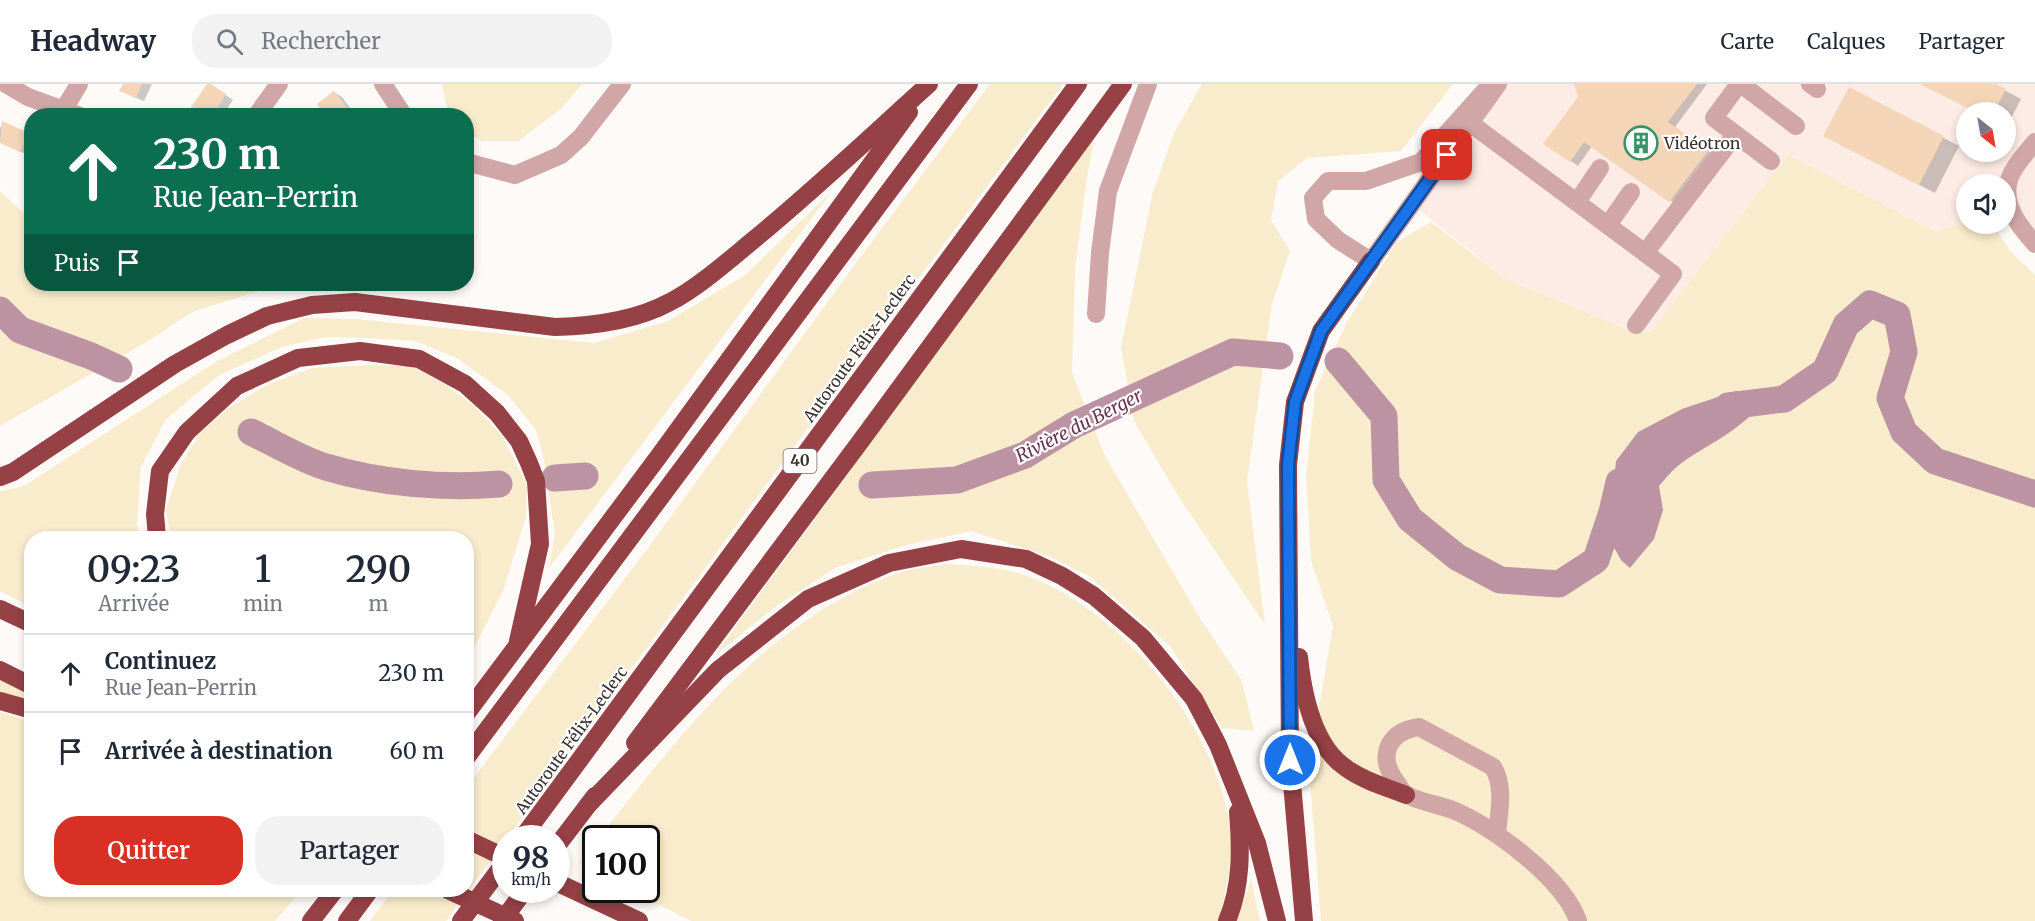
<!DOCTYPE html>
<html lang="fr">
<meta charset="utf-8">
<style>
body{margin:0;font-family:Merriweather,serif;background:#f2f2f3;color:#1f2937;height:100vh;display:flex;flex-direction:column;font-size:22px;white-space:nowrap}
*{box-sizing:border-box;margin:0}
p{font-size:20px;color:#747a83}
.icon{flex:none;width:33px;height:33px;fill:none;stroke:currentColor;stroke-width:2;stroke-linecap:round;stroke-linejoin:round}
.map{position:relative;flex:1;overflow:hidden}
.side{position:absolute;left:24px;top:447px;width:450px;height:366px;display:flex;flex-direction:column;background:#fff;border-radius:24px;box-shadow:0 3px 9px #0003}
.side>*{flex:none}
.banner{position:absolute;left:24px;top:24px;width:450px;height:183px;border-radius:24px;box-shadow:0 3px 9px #0003;background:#0b6e4f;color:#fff;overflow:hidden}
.needle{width:39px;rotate:149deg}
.fabs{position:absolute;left:1956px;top:18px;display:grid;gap:12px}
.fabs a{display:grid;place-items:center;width:60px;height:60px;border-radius:50%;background:#fff;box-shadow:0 3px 9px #0003;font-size:30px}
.speed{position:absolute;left:492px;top:741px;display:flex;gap:12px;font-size:30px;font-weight:700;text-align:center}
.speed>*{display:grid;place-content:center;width:78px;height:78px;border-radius:50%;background:#fff;box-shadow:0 3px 9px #0003;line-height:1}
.speed small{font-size:15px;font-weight:400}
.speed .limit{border:3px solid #111;border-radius:9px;background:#fff;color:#111}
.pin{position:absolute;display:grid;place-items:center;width:51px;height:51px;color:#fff;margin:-26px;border-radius:12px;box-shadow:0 3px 9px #0006}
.me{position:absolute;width:66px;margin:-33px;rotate:0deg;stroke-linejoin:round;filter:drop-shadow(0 0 4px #0008)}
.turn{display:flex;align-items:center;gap:21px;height:126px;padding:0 30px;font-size:27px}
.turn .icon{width:78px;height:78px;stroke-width:2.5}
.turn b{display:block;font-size:42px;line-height:51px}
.then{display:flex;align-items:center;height:57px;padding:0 30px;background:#0003;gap:12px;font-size:22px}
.eta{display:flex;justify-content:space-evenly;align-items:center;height:102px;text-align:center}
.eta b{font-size:36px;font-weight:600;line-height:42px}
.action{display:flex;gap:12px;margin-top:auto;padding:12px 30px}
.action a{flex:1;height:69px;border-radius:24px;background:#d93025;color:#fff;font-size:24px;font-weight:600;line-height:69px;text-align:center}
.action a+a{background:#f2f2f3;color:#1f2937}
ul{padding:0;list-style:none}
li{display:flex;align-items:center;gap:18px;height:78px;padding:0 30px;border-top:2px solid #e0e1e3}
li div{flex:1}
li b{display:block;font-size:22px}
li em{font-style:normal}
header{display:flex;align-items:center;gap:36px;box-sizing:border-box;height:84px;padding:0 30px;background:#fff;border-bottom:2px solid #e0e1e3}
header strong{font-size:28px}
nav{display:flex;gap:33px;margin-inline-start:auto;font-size:21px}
.search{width:420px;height:54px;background:#f2f2f3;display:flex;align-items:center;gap:15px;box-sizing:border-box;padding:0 21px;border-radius:24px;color:#747a83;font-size:22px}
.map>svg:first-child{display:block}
.built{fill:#fdebe5;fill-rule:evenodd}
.green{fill:#f9eccc;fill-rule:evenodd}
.water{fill:#bc93a2}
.shadow{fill:#0003}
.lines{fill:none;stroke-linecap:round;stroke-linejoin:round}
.river{stroke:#bc93a2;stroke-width:27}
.building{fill:#f5d5b8}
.minor{stroke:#d1a6a6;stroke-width:18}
.highway{stroke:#954146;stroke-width:18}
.highway-bridge{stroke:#954146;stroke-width:18}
.route-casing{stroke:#114b97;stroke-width:15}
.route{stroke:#1a73e8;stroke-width:10}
.labels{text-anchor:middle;stroke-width:4.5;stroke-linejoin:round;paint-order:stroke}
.shield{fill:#fff;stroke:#746e6c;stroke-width:1.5}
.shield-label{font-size:15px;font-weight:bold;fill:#38302d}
.poi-label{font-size:16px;fill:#38302d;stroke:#fff;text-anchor:start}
.street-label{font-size:16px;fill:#38302d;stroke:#fff}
.water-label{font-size:18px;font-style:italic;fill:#6b344b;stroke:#fff}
</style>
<header>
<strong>Headway</strong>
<div class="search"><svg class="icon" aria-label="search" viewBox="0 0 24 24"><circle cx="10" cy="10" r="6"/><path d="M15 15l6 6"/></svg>Rechercher</div>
<nav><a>Carte</a><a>Calques</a><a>Partager</a></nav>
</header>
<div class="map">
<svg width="2035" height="837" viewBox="0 0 2035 837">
<rect width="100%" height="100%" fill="#fefaf8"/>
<path class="built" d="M1498 0H2035V160L2006 100H1966V137L1939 148 1788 71 1651 247 1636 249 1504 194 1412 120ZM1966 28H2006V68H1966Z"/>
<g class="green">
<polygon points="442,0 582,0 561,25 518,57 482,57 467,48 466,32 448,31"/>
<polygon points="990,0 1063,0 857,277 446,837 370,837 393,806 466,806 467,703 651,460 862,171"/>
<polygon points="1202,0 1453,0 1401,67 1307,74 1278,97 1271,136 1290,167 1272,220 1247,397 1265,541 1175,407 1134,337 1121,263 1153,108 1174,49"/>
<polygon points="1094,54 1086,100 1075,186 1072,289 1105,372 1201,536 1242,597 1254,647 1222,644 1170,562 1089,492 1048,472 971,447 903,462 835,484 775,523 715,571"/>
<path d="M1788 71 1938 148 1966 137V140H1993L2010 167 2035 191V837H1321L1309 684 1333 542 1311 477 1306 393 1315 307 1346 240 1397 158 1431 138 1504 194 1636 249 1651 247ZM1682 325 1741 340 1680 380 1659 402 1621 476 1608 453 1616 377 1638 348Z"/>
<polygon points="0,107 31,136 32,200 282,200 192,228 145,259 0,342"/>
<polygon points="832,107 549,484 555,450 544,376 536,346 508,311 457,274 415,257 368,254 325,253 282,263 219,291 165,336 141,383 137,440 141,454 32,454 31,523 0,507 0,407 24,402 217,277 304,234 356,235 594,259 668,237 744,192"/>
<polygon points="371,281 411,282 446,301 474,322 502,352 527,401 526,433 503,507 467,578 466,454 171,454 166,426 180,382 201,348 229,324 267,301 312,284"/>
<path d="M946 480C975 482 1008 483 1035 495 1129 534 1221 649 1231 752 1234 778 1224 811 1219 837H691L629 806H646V754H599C680 650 767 536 896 490 912 484 930 483 946 480Z"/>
<polygon points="0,594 31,610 31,617 0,610"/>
<polygon points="0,628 31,638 32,806 302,806 275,837 0,837"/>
<polygon points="595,758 595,787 579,779"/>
<polygon points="1251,796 1260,837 1236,837"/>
</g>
<path class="water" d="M1736 307 1765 309C1756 339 1708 360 1683 378 1674 384 1666 394 1659 402L1663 426 1654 455 1630 484 1621 476 1608 453 1616 377 1638 348 1682 325Z"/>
<g class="shadow">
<polygon points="124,0 152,0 144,17 129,11"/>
<polygon points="209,0 233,16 222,32 187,32"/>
<polygon points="1576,0 1707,0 1675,43 1715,72 1677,121 1592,62 1578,82 1545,59 1579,13"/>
<polygon points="1922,0 1993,0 2021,15 2006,44 2006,28 1977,28"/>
<polygon points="1849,5 1959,62 1935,109 1841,61"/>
<polygon points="334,8 342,13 356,32 327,32"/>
<polygon points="3,39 32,53 32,63 28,71 0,58 0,44"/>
</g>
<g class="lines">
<g class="river">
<polyline points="0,226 20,246 91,272 119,285"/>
<polyline points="1338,277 1384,332 1386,396 1410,435 1457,473 1500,496 1559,500 1596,476 1612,428 1619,398"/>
<polyline points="1728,322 1784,315 1825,287 1846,241 1870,220 1897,231 1904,268 1890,314 1904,348 1935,377 2035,410"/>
<path d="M251 348C272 358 304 377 326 383 379 399 444 405 499 400"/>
<polyline points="555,394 585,392"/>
<polyline points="872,401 957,396 1025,371 1074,341 1233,268 1280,272"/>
</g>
</g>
<g class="building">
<polygon points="123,0 142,0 136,14 119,7"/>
<polygon points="207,0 211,0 226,10 212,32 185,32"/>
<polygon points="1574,0 1697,0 1668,38 1708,67 1669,118 1584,58 1570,78 1543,60 1578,13"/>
<polygon points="1920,0 1996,0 2006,5 1994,28 1975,28"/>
<polygon points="1849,3 1944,52 1919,101 1823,52"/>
<polygon points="334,7 353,32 325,32 317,20"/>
<polygon points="2,37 29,49 20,68 0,59"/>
</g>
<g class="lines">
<g class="minor">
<polyline points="6,0 28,13 80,32"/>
<polyline points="383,0 404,32"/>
<polyline points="1491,0 1421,78 1366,97 1328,97 1313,114 1316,135 1338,156 1371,177 1498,0"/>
<polyline points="1739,0 1714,34 1771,77"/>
<polyline points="1741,0 1796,42"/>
<polyline points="1810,0 1817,5"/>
<polyline points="64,25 79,0"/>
<polyline points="256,32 279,0"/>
<polyline points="1470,39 1645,169 1735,51"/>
<path d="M2035 58C2027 68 2015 80 2010 93 2000 119 2019 142 2035 160"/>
<polyline points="466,78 515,91 561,71 581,53 622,0"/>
<polyline points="1577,118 1600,84"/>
<polyline points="1608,141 1631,108"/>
<polyline points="1096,230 1100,169 1108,107 1148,0"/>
<polyline points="1636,241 1673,190 1645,169"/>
<path d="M1497 750C1499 727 1505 703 1493 683L1419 643C1387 648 1377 673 1397 699 1400 703 1402 708 1406 710 1415 717 1441 721 1453 726 1493 743 1564 795 1578 837"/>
</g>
<g class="highway">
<path d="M0 393 13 388 175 280 227 251 267 232 312 221 355 218 555 243C594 242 635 237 670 218 696 205 728 177 751 158 812 108 870 53 929 0"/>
<polyline points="157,454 155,430 160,387 187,348 237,302 298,274 360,267 419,275 465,300 497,329 519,357 529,379 536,397 540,460 518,557"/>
<polyline points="0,525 32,540"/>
<path d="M1299 573C1303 610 1313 662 1346 684 1364 697 1386 703 1406 711"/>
<polyline points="0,586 32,602"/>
<polyline points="0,617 32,626"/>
<polyline points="466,630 659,372 909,28"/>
<polyline points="635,659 863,354 1123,0"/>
<polyline points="466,674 969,0"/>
<polyline points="588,721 718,586 808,515 889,479 961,465 1026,475 1062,492 1094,512 1143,554 1194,615 1218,661 1257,759 1277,837"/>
<polyline points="522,754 1078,0"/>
<polyline points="466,755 506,774"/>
<polyline points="556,763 595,712"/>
<polyline points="556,798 639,837"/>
<polyline points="311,837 335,806"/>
<polyline points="347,837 370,806"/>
<polyline points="461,837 506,777"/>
<polyline points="502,837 525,806"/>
<path d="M1227 837C1242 801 1241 765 1238 728"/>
<polyline points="1304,837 1290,676 1288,381 1295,318 1321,247 1371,177"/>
</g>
<polyline class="highway-bridge" points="448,806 515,837"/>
</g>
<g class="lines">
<g class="route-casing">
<polyline id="route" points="1290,676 1288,381 1295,318 1321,247 1447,71"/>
</g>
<use href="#route" class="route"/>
</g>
<defs>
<g id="building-ring" transform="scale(1.725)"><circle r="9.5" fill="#fff" stroke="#3a9368" stroke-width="1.5"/><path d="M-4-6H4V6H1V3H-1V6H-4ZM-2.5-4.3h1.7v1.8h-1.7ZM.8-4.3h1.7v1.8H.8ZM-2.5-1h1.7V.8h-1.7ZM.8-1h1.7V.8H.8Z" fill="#3a9368"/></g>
</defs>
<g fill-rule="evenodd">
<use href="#building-ring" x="1641" y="59"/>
</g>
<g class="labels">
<rect class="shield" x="783.5" y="365" width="33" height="24" rx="4.5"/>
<g class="shield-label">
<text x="800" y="382">40</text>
</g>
<g class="poi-label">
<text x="1664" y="65">Vidéotron</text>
</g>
<g class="street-label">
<text transform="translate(859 264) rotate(-54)" y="6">Autoroute Félix-Leclerc</text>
<text transform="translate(571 656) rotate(-54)" y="6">Autoroute Félix-Leclerc</text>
</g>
<g class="water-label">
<text transform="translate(1079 342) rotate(-27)" y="6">Rivière du Berger</text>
</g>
</g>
</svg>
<div class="fabs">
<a><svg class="needle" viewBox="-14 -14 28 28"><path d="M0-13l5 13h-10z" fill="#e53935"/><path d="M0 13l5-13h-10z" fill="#747a83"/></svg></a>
<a><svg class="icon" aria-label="sound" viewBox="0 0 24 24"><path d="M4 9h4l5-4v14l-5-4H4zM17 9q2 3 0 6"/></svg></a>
</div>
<div class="speed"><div>98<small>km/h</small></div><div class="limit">100</div></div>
<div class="pin" style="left:1447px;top:71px;background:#d93025"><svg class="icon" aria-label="arrive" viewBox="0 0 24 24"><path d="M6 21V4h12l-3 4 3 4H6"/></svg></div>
<svg class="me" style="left:1290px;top:676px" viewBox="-20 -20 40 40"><circle r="17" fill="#1a73e8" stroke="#fff" stroke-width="3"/><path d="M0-11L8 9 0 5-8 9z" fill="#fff"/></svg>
<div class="banner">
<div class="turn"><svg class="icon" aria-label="ahead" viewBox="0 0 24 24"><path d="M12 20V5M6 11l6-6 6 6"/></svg><div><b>230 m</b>Rue Jean-Perrin</div></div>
<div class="then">Puis<svg class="icon" aria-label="arrive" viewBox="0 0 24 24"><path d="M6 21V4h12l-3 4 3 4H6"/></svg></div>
</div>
<section class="side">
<div class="eta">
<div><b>09:23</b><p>Arrivée</p></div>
<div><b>1</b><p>min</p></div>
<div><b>290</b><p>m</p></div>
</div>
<ul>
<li><svg class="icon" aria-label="ahead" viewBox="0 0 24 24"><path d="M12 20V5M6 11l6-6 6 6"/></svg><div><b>Continuez</b><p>Rue Jean-Perrin</p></div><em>230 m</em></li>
<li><svg class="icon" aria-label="arrive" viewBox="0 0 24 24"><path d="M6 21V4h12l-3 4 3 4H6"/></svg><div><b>Arrivée à destination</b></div><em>60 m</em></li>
</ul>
<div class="action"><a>Quitter</a><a>Partager</a></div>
</section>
</div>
